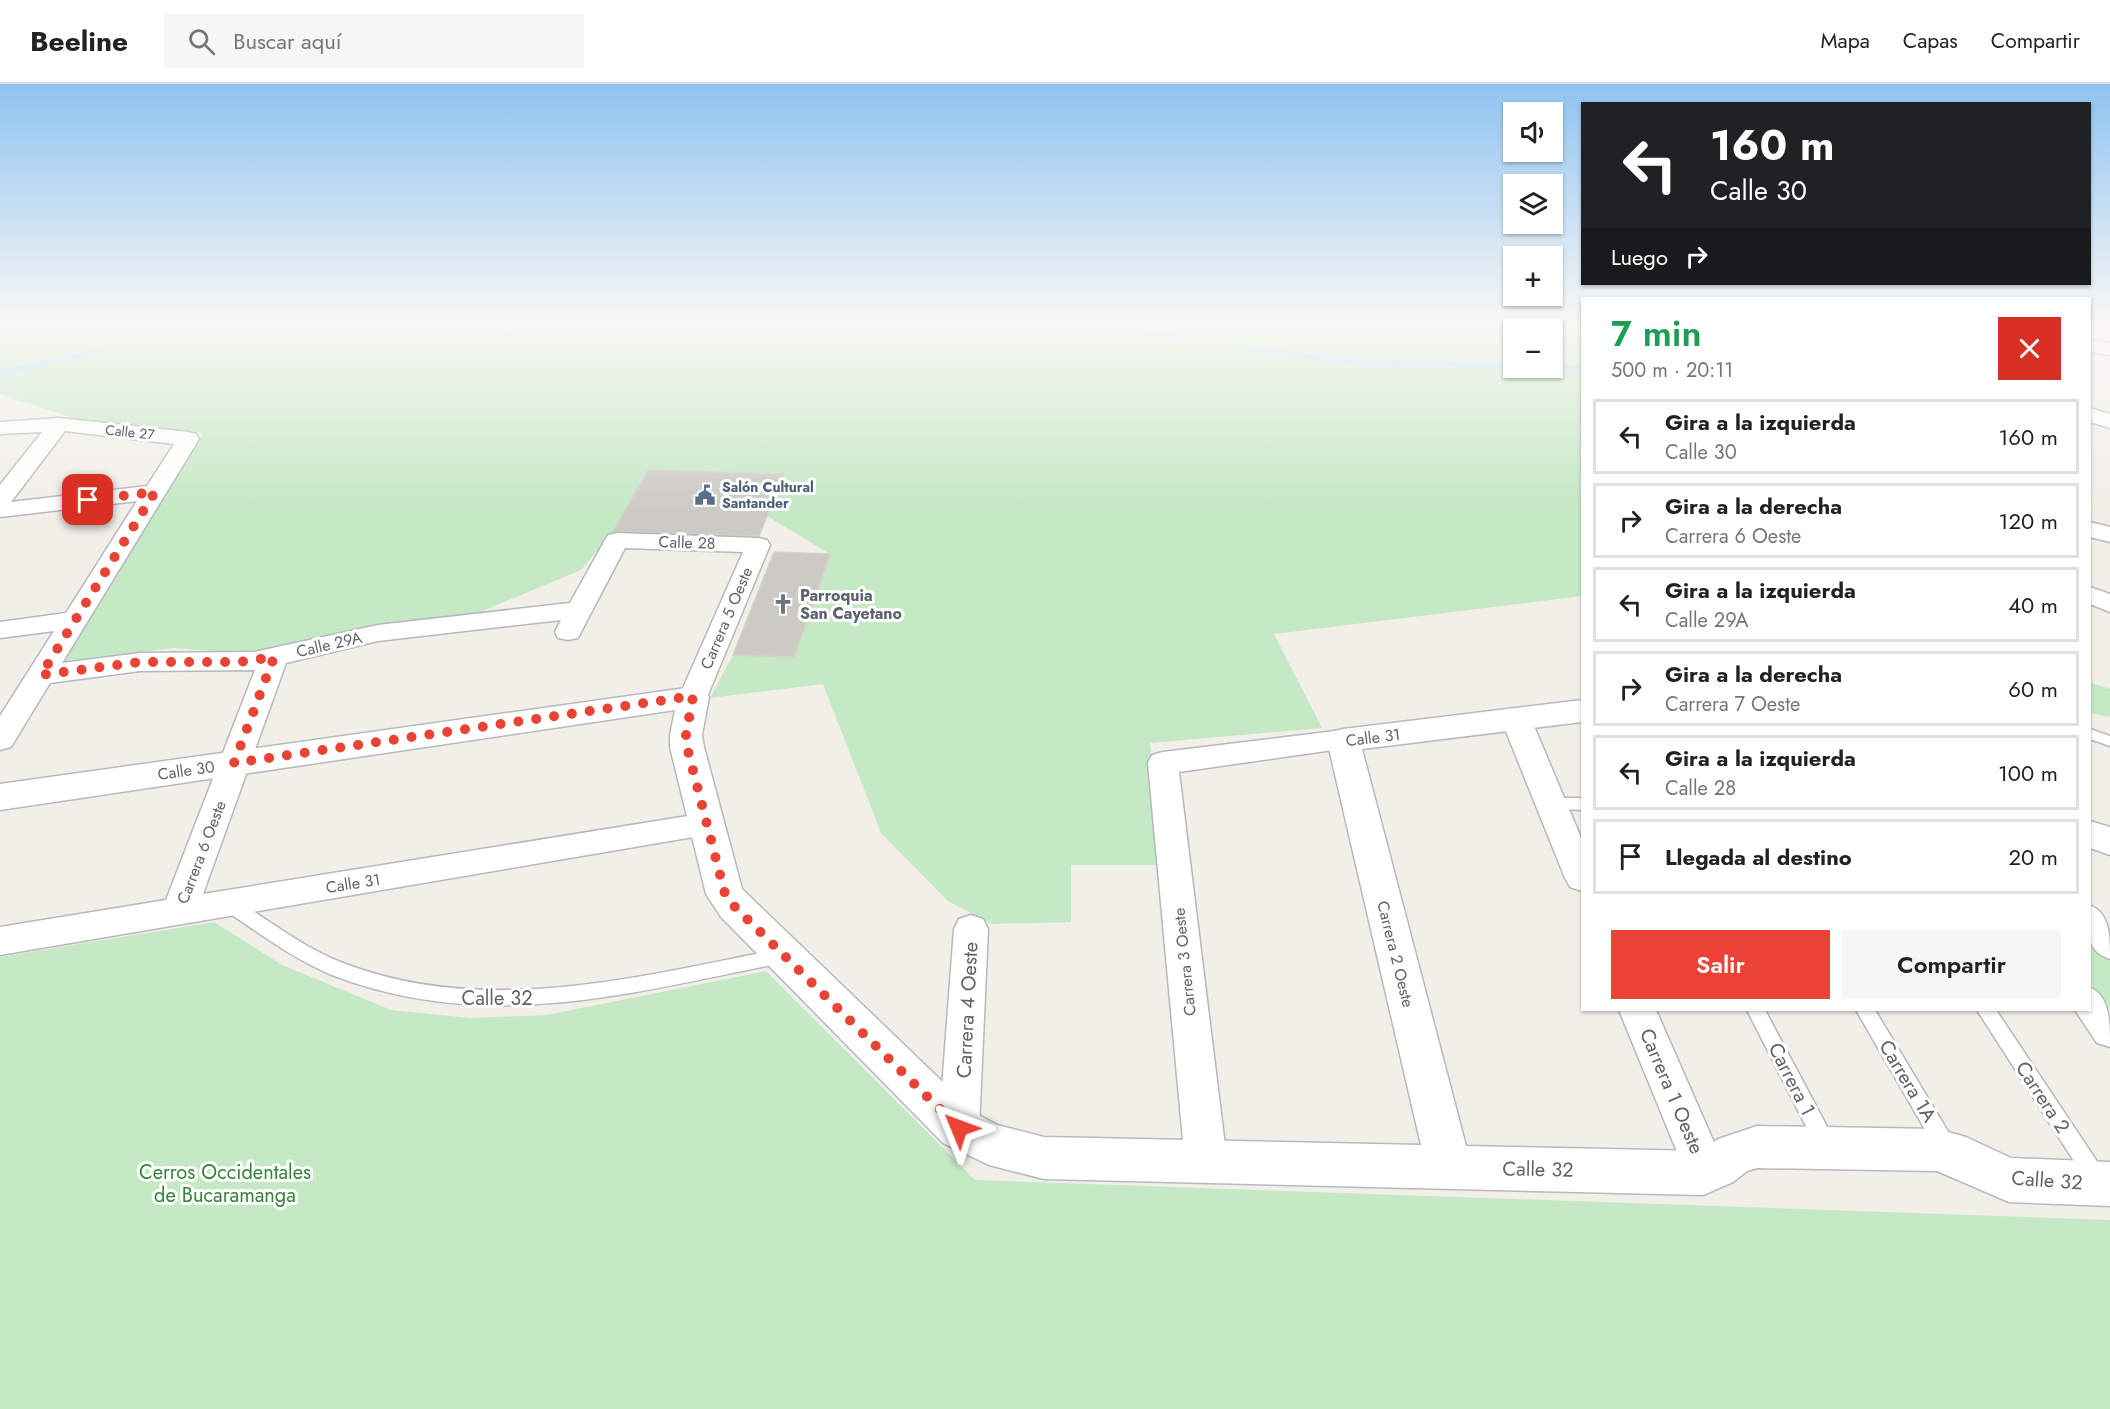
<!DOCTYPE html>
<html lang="es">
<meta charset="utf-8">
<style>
body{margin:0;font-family:Jost,sans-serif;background:#f6f6f6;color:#222;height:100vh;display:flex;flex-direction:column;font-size:22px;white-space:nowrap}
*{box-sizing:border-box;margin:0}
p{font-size:20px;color:#767676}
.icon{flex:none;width:33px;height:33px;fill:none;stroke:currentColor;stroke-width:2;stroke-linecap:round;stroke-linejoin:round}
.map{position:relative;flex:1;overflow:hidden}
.details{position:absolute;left:1581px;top:213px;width:510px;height:714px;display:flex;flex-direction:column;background:#fff;border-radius:0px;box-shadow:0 2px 4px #0004}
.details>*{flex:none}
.hud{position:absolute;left:1581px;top:18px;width:510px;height:183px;border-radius:0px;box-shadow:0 2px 4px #0004;background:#202124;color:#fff;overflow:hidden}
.fabs{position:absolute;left:1503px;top:18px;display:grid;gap:12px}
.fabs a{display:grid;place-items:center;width:60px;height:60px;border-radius:0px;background:#fff;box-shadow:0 2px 4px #0004;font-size:30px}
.pin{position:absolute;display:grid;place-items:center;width:51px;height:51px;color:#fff;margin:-26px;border-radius:12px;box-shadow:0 3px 9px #0006}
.me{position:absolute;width:66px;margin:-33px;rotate:314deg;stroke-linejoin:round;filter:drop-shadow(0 0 4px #0008)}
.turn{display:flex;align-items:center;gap:21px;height:126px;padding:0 30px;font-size:27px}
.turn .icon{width:78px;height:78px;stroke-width:2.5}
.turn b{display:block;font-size:42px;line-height:51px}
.then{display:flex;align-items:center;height:57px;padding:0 30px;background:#0003;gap:12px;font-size:22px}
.round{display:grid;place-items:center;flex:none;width:63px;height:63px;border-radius:0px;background:#f6f6f6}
.head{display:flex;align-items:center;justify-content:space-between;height:102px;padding:0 30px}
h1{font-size:36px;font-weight:600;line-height:45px;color:#1e9e55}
.primary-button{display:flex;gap:12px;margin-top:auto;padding:12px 30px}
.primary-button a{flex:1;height:69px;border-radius:0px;background:#ea4335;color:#fff;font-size:24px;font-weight:600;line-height:69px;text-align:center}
.primary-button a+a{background:#f6f6f6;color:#222}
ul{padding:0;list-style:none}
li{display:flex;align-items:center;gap:18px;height:75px;margin:0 12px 9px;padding:0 18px;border:3px solid #e0e0e0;border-radius:0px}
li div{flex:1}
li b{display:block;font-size:22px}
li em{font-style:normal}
header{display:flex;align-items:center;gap:36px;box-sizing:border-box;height:84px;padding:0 30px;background:#fff;border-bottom:2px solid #e0e0e0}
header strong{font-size:28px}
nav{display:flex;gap:33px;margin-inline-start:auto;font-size:21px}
.search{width:420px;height:54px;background:#f6f6f6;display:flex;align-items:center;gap:15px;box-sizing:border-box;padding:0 21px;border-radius:0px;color:#767676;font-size:22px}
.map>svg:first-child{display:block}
.green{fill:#c5e8c5;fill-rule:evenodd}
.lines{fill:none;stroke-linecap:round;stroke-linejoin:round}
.stream{stroke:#aadaff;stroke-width:5}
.building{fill:#cccac5;stroke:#d6d1c6;stroke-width:1.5}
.lane-casing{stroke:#b5b8bc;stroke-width:3}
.street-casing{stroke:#b5b8bc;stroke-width:3}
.secondary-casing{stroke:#b6babf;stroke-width:3}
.lane{fill:#fff;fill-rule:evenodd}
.street{fill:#fff;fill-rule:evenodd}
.secondary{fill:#fff;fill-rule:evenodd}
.route{stroke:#ea4335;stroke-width:10;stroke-dasharray:0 18}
.labels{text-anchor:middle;stroke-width:6;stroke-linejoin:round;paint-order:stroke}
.far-street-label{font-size:14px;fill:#5f6368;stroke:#fff}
.far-service-label{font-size:14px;font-weight:bold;fill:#4e5e75;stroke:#fff;text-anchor:start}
.street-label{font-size:16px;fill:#5f6368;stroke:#fff}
.worship-label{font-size:16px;font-weight:bold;fill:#5b616d;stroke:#fff;text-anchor:start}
.near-street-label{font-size:20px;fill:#5f6368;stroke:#fff}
.near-park-label{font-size:20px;fill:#348238;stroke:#fff}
</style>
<header>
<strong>Beeline</strong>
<div class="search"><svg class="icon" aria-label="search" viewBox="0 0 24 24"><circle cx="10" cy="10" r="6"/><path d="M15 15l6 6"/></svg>Buscar aquí</div>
<nav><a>Mapa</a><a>Capas</a><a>Compartir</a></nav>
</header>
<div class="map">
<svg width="2110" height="1325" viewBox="0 0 2110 1325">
<rect width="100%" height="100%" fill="#f1efe8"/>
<g class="green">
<path d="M0 241H1582V512L1274 550 1322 644 1150 659 1162 781H1071V838L992 840 948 817 881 749 823 600 710 614 733 571 794 573 830 470 767 432 783 390 648 386 613 448 581 486 473 531 357 544 265 566 222 568 174 564 64 577 203 349 75 335 0 310ZM1514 244H1552V284H1514Z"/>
<polygon points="2090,598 2110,605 2110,633 2090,629"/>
<polygon points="214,838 282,881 391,926 470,934 547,931 766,887 975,1096 2110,1136 2110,1325 0,1325 0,873"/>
<polygon points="2090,865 2101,865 2110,877 2110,925 2090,898"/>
</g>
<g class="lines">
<g class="stream">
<polyline points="1115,241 1182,256 1353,278 1514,282"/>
<polyline points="1549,284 1582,284"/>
<polyline points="0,289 100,267"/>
</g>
</g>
<g class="building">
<polygon points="648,386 784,390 759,452 613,448"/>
<polygon points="774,468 830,470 794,573 733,571"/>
</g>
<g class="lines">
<g class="lane-casing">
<g id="lane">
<polygon points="2090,645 2110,652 2110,662 2090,655"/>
<polygon points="1552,714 1582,714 1582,726 1546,724 1544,720 1546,716"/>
<path d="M229 813C243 818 255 829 268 837 291 852 316 869 343 879 485 934 637 893 781 865L787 867 790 872 787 877 781 879C627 910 485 950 332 891 293 875 258 848 223 825L220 820 223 815Z"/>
<polygon points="1747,926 1765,926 1832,1052 1835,1059 1832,1066 1825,1069 1818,1066"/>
<polygon points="1856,926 1875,926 1952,1054 1955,1061 1952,1068 1945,1071 1938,1068"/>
<polygon points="1977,926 1996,926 2102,1085 2105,1092 2102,1099 2095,1102 2088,1099"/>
</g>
</g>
<g class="street-casing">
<g id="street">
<path d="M59 334 188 348 196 350 199 355 62 579 140 569 254 568 378 541 570 519 605 456 608 451 617 449 758 454 767 456 770 461 707 613 703 620 693 623 683 620 679 613 743 468 625 464 581 548 578 554 568 556 558 554 555 548 561 536 378 557 286 579 203 810 706 729 717 733 722 741 717 749 0 871V843L166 816 255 586 140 587 50 599 11 663 0 666V632L54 547 0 554V538L66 529 137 417 0 433V401L42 348 0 350V338ZM65 347 174 360 147 402 11 418Z"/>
<polygon points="2090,438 2110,443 2110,458 2090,453"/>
<polygon points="2090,503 2110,510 2110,528 2090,520"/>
<polygon points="1516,625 1526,628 1531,635 1582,756 1582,807 1570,803 1565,794 1501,635 1506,628"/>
<polygon points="1343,646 1354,649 1358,656 1354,663 1179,688 1227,1078 1221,1092 1206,1098 1191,1092 1185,1078 1148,679 1152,671 1163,668"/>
<path d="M2090 821C2110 830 2110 851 2110 875 2084 867 2088 845 2090 821Z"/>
<polygon points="971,831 983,835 988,845 979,1044 973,1057 959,1063 945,1057 939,1044 954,845 959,835"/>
<path d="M2090 903C2110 913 2110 937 2110 963L2097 959 2075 926H2090Z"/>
<polygon points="1619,926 1656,926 1727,1088 1721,1102 1706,1108 1691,1102"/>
</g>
</g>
<g class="secondary-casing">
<g id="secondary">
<polygon points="2090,256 2110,259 2110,271 2090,268"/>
<polygon points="2090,324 2110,330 2110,344 2090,338"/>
<polygon points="693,603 704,606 709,613 702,651 704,663 742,805 975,1029 997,1041 1044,1053 1421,1061 1327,656 1331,648 1343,645 1582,616 1582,638 1362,665 1466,1062 1702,1067 1718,1055 1757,1042 1937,1045 1966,1053 2011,1074 2110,1078 2110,1122 2009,1118 1937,1087 1757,1084 1747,1087 1733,1098 1703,1111 1044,1095 989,1081 943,1059 721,833 706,810 670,663 670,651 675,626 0,726 0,700"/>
<polygon points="2090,737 2110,743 2110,771 2090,764"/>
</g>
</g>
<use href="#lane" class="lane"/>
<use href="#street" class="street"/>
<use href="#secondary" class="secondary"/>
</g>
<linearGradient id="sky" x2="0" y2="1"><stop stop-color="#8fc3f1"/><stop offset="0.56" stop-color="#f9f8f5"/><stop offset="1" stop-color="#f9f8f5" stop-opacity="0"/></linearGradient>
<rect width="2110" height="427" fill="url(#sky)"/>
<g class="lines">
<polyline class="route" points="88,416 155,408 41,591 140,578 239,578 274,573 234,679 693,612 686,651 687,663 725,810 734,822 959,1044"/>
</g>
<defs>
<g id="civic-bare" transform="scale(1.62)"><path d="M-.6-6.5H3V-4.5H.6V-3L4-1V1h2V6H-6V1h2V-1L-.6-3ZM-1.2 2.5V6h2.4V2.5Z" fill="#5c6f8a" stroke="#fff" stroke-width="2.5" paint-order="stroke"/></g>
<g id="church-bare" transform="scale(1.62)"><path d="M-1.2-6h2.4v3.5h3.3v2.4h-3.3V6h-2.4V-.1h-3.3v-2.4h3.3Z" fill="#6b7280" stroke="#fff" stroke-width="2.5" paint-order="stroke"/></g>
</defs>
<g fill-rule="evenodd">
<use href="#civic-bare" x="705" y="411"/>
<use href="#church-bare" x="783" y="520"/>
</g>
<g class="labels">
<g class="far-street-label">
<text transform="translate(130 348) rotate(6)" y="5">Calle 27</text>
</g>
<g class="far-service-label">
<text x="722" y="408">Salón Cultural<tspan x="722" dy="16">Santander</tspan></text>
</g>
<g class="street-label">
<text transform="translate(687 458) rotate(2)" y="6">Calle 28</text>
<text transform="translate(726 534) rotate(-67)" y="6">Carrera 5 Oeste</text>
<text transform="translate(329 560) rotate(-13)" y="6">Calle 29A</text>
<text transform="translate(1373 653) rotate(-7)" y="6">Calle 31</text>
<text transform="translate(186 686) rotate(-8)" y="6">Calle 30</text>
<text transform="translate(201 768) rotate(-69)" y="6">Carrera 6 Oeste</text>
<text transform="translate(353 799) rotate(-9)" y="6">Calle 31</text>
<text transform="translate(1396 870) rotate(76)" y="6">Carrera 2 Oeste</text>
<text transform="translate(1184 878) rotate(-96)" y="6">Carrera 3 Oeste</text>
</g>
<g class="worship-label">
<text x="800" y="517">Parroquia<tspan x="800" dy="18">San Cayetano</tspan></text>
</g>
<g class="near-street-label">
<text x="497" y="921">Calle 32</text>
<text transform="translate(967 926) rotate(-87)" y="7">Carrera 4 Oeste</text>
<text transform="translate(1792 995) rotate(63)" y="7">Carrera 1</text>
<text transform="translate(1908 997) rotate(59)" y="7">Carrera 1A</text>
<text transform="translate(1672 1007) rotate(67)" y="7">Carrera 1 Oeste</text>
<text transform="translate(2043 1013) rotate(57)" y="7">Carrera 2</text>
<text transform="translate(1538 1085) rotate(1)" y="7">Calle 32</text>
<text transform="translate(2047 1096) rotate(4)" y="7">Calle 32</text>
</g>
<g class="near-park-label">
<text x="225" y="1095">Cerros Occidentales<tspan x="225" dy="23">de Bucaramanga</tspan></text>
</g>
</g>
</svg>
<div class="fabs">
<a><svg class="icon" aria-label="sound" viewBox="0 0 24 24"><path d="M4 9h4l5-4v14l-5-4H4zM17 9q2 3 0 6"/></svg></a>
<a><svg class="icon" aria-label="layers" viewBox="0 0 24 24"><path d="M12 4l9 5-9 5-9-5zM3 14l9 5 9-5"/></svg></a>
<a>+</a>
<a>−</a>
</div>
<div class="pin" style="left:88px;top:416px;background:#d93025"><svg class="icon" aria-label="arrive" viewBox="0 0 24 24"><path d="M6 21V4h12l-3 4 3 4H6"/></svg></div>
<svg class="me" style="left:959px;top:1044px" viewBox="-20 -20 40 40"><path d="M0-17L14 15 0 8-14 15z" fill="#ea4335" stroke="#fff" stroke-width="4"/></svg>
<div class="hud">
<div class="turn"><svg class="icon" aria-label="left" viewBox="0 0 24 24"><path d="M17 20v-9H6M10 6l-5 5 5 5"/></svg><div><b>160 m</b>Calle 30</div></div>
<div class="then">Luego<svg class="icon" aria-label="right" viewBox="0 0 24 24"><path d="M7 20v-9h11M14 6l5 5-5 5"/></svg></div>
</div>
<section class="details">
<div class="head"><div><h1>7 min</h1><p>500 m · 20:11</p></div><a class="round" style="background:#d93025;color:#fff"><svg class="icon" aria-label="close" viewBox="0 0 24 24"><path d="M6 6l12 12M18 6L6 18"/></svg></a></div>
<ul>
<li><svg class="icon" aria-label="left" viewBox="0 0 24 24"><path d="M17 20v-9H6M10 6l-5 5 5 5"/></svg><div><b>Gira a la izquierda</b><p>Calle 30</p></div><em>160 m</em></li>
<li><svg class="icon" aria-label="right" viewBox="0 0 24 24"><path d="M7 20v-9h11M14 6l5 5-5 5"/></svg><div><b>Gira a la derecha</b><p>Carrera 6 Oeste</p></div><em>120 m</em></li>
<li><svg class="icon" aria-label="left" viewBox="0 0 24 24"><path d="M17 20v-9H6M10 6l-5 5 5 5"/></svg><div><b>Gira a la izquierda</b><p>Calle 29A</p></div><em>40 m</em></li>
<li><svg class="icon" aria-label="right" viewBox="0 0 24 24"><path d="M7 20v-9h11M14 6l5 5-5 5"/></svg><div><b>Gira a la derecha</b><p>Carrera 7 Oeste</p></div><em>60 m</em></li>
<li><svg class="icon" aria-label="left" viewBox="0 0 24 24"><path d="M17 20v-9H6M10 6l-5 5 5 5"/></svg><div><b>Gira a la izquierda</b><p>Calle 28</p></div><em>100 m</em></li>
<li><svg class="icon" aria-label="arrive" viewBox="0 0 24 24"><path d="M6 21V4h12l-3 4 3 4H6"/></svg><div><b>Llegada al destino</b></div><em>20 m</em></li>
</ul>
<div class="primary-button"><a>Salir</a><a>Compartir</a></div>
</section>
</div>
